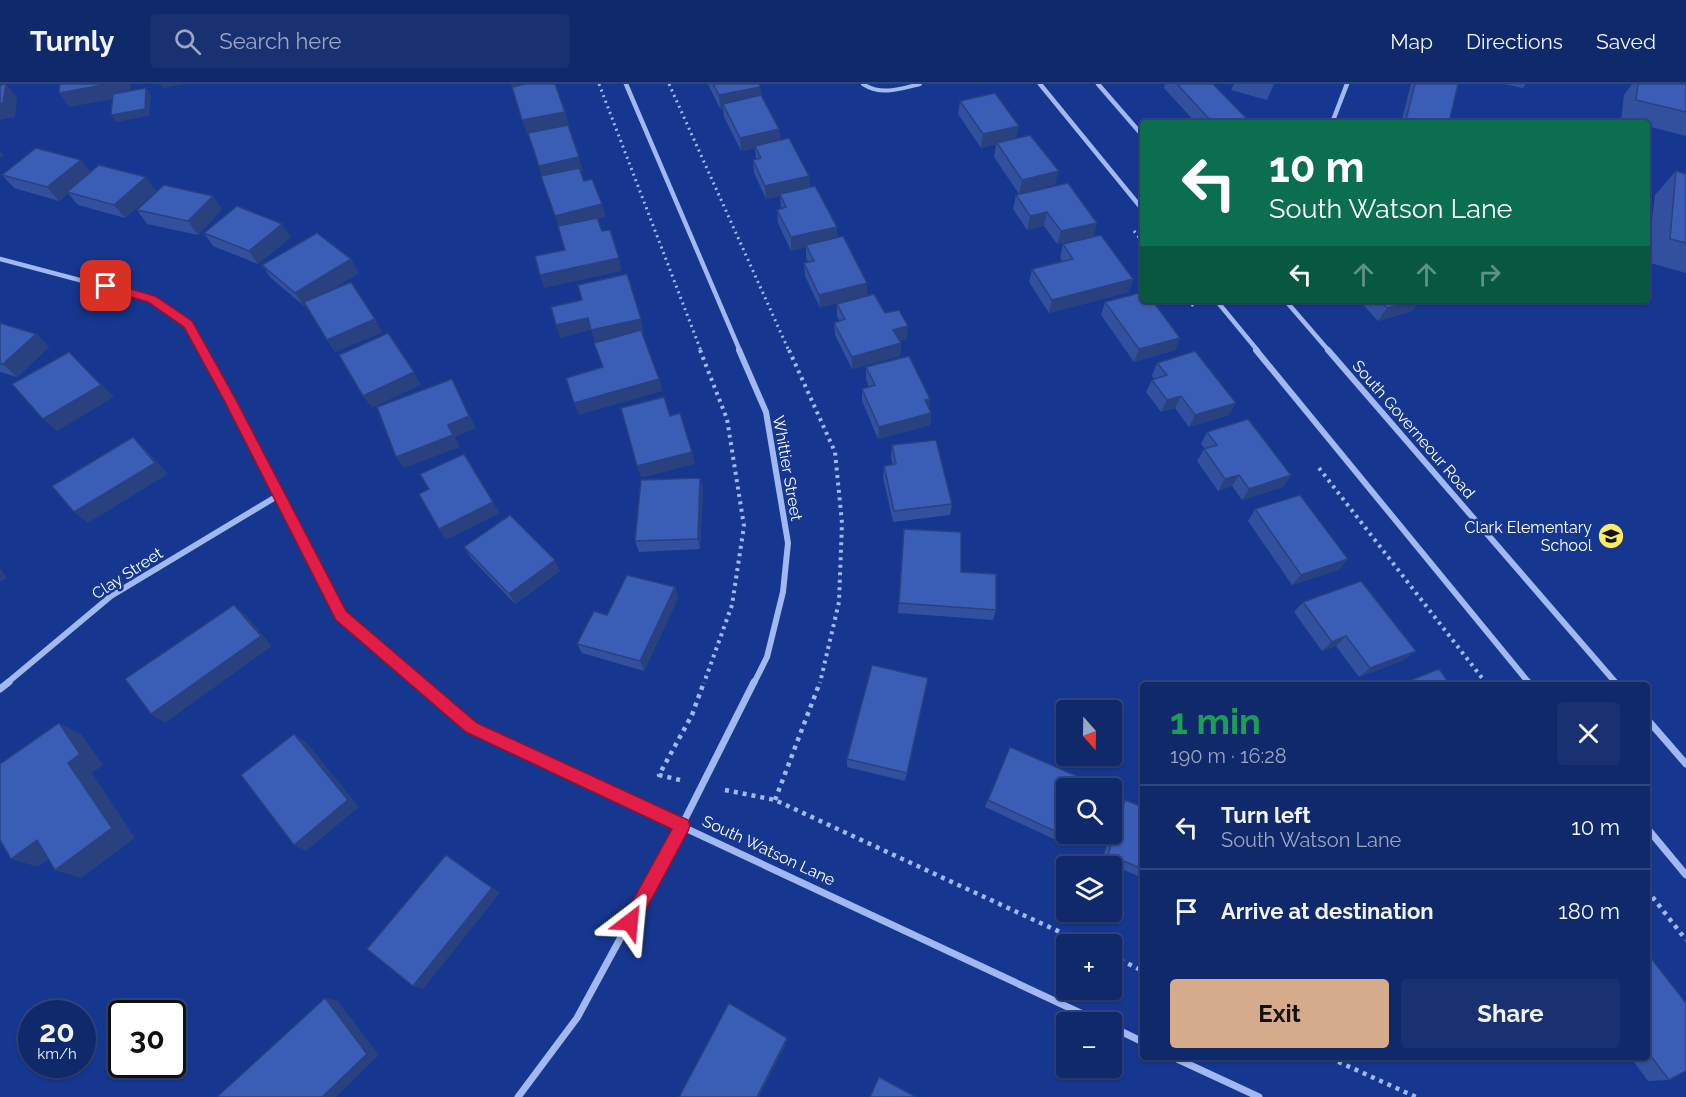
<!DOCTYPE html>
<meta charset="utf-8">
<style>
body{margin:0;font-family:Raleway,sans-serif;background:#193171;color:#f1f3f6;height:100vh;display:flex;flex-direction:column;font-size:22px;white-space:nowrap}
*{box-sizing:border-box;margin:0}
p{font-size:20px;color:#9ca6c1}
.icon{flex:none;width:33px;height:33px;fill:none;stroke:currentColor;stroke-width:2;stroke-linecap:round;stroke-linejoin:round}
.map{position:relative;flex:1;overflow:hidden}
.sheet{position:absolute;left:1140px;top:598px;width:510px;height:378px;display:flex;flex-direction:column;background:#10296b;border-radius:6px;box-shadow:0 2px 4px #0004,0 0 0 2px #30457e}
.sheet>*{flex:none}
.guide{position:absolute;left:1140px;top:36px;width:510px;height:183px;border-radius:6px;box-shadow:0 2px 4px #0004,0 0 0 2px #30457e;background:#0b6e4f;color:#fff;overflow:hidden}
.needle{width:39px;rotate:160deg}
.tools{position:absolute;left:1056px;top:616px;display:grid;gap:12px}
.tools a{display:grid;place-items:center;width:66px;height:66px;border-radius:6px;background:#10296b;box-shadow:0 2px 4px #0004,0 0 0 2px #30457e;font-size:30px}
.speed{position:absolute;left:18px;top:916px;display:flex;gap:12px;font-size:30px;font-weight:700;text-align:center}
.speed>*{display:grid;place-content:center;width:78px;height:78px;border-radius:50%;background:#10296b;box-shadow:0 2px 4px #0004,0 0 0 2px #30457e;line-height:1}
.speed small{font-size:15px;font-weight:400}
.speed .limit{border:3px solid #111;border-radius:9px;background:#fff;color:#111}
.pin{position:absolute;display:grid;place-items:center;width:51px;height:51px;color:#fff;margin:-26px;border-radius:12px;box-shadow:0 3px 9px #0006}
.me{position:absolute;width:66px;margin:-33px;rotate:29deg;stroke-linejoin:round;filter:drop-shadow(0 0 4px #0008)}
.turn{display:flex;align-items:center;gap:21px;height:126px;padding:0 30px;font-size:27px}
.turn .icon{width:78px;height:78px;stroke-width:2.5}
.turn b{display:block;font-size:42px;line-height:51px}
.lanes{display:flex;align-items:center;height:57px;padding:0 30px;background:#0003;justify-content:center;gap:30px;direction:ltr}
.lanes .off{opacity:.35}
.round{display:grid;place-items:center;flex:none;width:63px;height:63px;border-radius:6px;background:#193171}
.overview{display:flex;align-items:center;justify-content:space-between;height:102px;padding:0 30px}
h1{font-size:36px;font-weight:700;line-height:45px;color:#1e9e55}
.cta{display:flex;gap:12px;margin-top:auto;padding:12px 30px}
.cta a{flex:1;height:69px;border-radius:6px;background:#d6ab8b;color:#111;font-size:24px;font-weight:700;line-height:69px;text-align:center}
.cta a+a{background:#193171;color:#f1f3f6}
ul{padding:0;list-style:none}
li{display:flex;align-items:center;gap:18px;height:84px;padding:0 30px;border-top:2px solid #30457e}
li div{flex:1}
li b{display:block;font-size:22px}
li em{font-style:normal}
header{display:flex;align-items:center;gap:36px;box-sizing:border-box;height:84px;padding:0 30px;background:#10296b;border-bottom:2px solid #30457e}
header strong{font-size:28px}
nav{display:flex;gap:33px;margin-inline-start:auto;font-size:21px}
.search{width:420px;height:54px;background:#193171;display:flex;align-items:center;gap:15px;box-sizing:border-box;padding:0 21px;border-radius:6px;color:#9ca6c1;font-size:22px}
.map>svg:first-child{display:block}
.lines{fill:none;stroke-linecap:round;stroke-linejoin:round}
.path-far2{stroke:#a2b8f0;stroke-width:3;stroke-dasharray:2 4;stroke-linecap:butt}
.path-far1{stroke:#a2b8f0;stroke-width:4;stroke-dasharray:3 4.5;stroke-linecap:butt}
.path{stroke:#a2b8f0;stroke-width:4.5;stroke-dasharray:4 5;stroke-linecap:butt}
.lane{stroke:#a2b8f0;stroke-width:4}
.street-far2{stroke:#a2b8f0;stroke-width:4.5}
.street-far1{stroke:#a2b8f0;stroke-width:6}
.street{stroke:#a2b8f0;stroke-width:7}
.wall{fill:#32509d}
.shaded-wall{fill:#29417f}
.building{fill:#3a5db6;stroke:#29417f;stroke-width:1.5}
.route{fill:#e11d48;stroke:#92132f;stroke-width:1.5}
.labels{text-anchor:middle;stroke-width:5;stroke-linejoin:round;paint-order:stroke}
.street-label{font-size:16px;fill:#fff;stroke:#16378f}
.poi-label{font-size:16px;fill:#fff;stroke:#16378f;text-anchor:end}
</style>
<header>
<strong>Turnly</strong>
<div class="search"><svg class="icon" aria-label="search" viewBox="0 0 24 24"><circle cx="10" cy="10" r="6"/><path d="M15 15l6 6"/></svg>Search here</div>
<nav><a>Map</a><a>Directions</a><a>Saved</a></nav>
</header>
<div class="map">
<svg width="1686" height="1013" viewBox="0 0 1686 1013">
<rect width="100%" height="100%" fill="#16378f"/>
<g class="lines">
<g class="path-far2">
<polyline points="599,0 701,267"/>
<polyline points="669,0 789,267"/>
<polyline points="1134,147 1143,158"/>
<polyline points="1188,216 1195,224"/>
</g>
<g class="path-far1">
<polyline points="700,266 727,335 744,442 732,521 704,599"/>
<polyline points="789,266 835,368 842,439 839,518 820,599"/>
<polyline points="1319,384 1486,599"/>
</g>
<g class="path">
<polyline points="1485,598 1488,602"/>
<polyline points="680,696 659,691 692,631 704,598"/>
<polyline points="725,706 775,716 1088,861"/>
<polyline points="775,716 820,598"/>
<polyline points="1647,806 1686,856"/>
<polyline points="1112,872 1143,887"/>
<polyline points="1330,974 1416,1013"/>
</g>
<path class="lane" d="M863 0C881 12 900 5 920 0"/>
<g class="street-far2">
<polyline points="626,0 740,267"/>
<polyline points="1040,0 1143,126"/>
<polyline points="1098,0 1143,52"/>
<polyline points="1332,39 1347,0"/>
<polyline points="0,175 151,215 188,240 203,267"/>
<polyline points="1216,216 1258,267"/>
<polyline points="1285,216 1329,267"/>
</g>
<g class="street-far1">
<polyline points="202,266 341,532 419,599"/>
<polyline points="739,266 766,328 788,459 783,508 767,573 754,599"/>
<polyline points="1256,266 1529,599"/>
<polyline points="1328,266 1616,599"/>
<polyline points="7,599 111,512 279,411"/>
</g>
<g class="street">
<polyline points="417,598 471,644 1102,939"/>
<polyline points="1528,598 1531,602"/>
<polyline points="1614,598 1618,602"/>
<polyline points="0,605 9,598"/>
<polyline points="1647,635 1686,680"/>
<polyline points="1647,744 1686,791"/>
<polyline points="1112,943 1143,958"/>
<polyline points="1175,974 1259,1013"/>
<polyline points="518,1013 577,934 682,741 754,598"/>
</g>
</g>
<g class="wall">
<polygon points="708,0 759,0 760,3 761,12 779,45 780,56 809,92 810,103 837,143 837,154 820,224 805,192 804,179 808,178 806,174 806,163 791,167 778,139 777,126 781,124 780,112 766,115 754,89 753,76 756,75 755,64 741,67 724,33 723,24 720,25"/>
<polygon points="1165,0 1213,0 1251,39 1196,39 1164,4"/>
<polygon points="1234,0 1274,0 1267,16 1231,6"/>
<polygon points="1411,0 1458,0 1449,39 1401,39"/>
<polygon points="1504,0 1526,0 1523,4"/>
<polygon points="1632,0 1686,0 1686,52 1647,42 1647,39 1634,39 1621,36 1624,11"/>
<polygon points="960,17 1017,54 1055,100 1019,110 994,73 996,60 981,64 958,30"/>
<polygon points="81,76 90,88 156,107 125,134 78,121 68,109 59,117 14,104 2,91"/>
<polygon points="1676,87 1686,90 1686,189 1647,178 1655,111"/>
<polygon points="1016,111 1094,152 1057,160 1044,142 1027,146 1013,125"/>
<polygon points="222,125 198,151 147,140 137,126"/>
<polygon points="204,149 291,153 258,180 213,162"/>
<polygon points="1063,160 1133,195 1129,208 1049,229 1029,198 1032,185 1062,177 1060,173"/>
<polygon points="262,181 359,189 325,209 382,248 335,268 306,221 304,222 271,194"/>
<polygon points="1359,216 1420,216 1412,227 1378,237"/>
<polygon points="1105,218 1180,254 1175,266 1134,278 1101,231"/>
<polygon points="837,220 885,229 907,255 899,257 901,259 900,272 852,285 835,251 834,239 840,237 837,233"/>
<polygon points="0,239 36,250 49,263 17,293 0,288"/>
<polygon points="1157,279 1229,331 1189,343 1175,324 1161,328 1146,308 1152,296 1154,295 1152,291"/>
<polygon points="866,283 929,325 931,329 930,341 878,355 862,317 862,305 869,303 866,295"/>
<polygon points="1207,348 1291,391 1283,403 1242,416 1232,402 1218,407 1197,377 1204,365 1205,365 1201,360"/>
<polygon points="892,361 952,420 950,431 893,438 883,393 884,382 893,381 891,373"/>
<polygon points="700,394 703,405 700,465 639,468 635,457"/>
<polygon points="1255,425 1348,475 1338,486 1292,501 1248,437"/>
<polygon points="903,456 961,488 996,526 993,536 898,529"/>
<polygon points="464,463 560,487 515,520 471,474"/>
<polygon points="675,503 678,514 644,587 582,569 577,560 607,531"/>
<polygon points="1303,518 1416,567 1404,576 1359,593 1336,562 1322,567 1294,528"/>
<polygon points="928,594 905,697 847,683 847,675"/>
<polygon points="1010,663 1074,756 1069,762 985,723"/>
<polygon points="1125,716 1143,723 1143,794 1102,777 1110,750 1112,750 1112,746 1118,723"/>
<polygon points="1647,869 1669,996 1648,997 1631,974 1647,974"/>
</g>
<g class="shaded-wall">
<polygon points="6,0 17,13 15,33 0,36 0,20"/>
<polygon points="109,0 131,0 130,12 69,23 59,9"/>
<polygon points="160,0 185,0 163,4"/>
<polygon points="511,0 551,0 514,8"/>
<polygon points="760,3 761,16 723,20 723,24 720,25 719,11"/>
<polygon points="146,4 151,11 149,32 116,38 111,31"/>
<polygon points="565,28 569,41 527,50 522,36"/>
<polygon points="1019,42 1016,56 981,64 983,50"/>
<polygon points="779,45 780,59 755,62 755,64 741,67 740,54"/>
<polygon points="0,67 4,71 0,74"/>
<polygon points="579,73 583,87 543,96 539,82"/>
<polygon points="81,76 92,90 67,108 68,109 59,117 47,103"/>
<polygon points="1059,87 1055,100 1019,110 1022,96"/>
<polygon points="809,92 810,105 780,110 780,112 766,115 765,102"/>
<polygon points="146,93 156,107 125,134 114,121"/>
<polygon points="213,112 222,125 198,151 188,137"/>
<polygon points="602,120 606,133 560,145 555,132"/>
<polygon points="1047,128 1044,142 1027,146 1030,132"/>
<polygon points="1097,139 1094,152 1057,160 1061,147"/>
<polygon points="282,140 291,153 258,180 249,167"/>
<polygon points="837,143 837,156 806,161 806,163 791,167 791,153"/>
<polygon points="619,174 622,187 544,204 540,191"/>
<polygon points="351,175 359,189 304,222 295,209"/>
<polygon points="1133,195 1129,208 1049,229 1052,216"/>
<polygon points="867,199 867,212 820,224 819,211"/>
<polygon points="1415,216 1420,216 1412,227 1378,237 1387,224"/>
<polygon points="588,234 641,235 644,248 595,259 591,246 560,254 556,241"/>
<polygon points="375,235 382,248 335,268 327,256"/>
<polygon points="908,242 907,255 892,259 893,246"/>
<polygon points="36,250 49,263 17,293 3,280"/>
<polygon points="1180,254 1175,266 1134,278 1139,265"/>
<polygon points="901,259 900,272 852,285 852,273"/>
<polygon points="69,268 114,313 57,347 43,335"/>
<polygon points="414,288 421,301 372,324 363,312"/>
<polygon points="452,295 476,344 455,353 460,363 404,384 396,373"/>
<polygon points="659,295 663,307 579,331 574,319"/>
<polygon points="1181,312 1175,324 1161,328 1167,316"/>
<polygon points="930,315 929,328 925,316"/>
<polygon points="1236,319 1229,331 1189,343 1195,331"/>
<polygon points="931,329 930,341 878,355 879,343"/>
<polygon points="133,353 145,365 168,390 88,439 74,428"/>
<polygon points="692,368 695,380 641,394 637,382"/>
<polygon points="1239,391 1232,402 1218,407 1225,395"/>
<polygon points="1291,391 1283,403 1242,416 1249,405"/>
<polygon points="700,394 703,405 700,465 698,455"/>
<polygon points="493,418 500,429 446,456 439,445"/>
<polygon points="1348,475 1338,486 1292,501 1301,491"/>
<polygon points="555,476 560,487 515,520 509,510"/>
<polygon points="0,484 7,494 0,498"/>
<polygon points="675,503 678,514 644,587 640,577"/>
<polygon points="234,521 246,531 272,562 165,639 151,630"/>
<polygon points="1346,552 1336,562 1322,567 1332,558"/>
<polygon points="1416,567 1404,576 1359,593 1370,584"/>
<polygon points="59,639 82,651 103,681 92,689 135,754 81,794 55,786 68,679"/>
<polygon points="294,650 306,658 359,723 306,767 294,761"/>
<polygon points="37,756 62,765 38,783 11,775"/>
<polygon points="446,771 500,809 423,905 413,902"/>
<polygon points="325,914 338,917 379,971 336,1013 322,1013"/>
<polygon points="787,954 788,956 759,1013 757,1013"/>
</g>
<g class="building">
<polygon points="6,0 3,19 0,20 0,1"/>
<polygon points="60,0 109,0 59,9"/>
<polygon points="525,0 555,0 565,28 522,36 512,3"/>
<polygon points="713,0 759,0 760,3 719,11"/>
<polygon points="1177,0 1213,0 1251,39 1213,39"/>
<polygon points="1415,0 1458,0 1449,39 1405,39"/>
<polygon points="1638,0 1686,0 1686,28 1636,16"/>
<polygon points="146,4 145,25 111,31 113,10"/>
<polygon points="995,9 1019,42 983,50 960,17"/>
<polygon points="761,11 779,45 740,54 723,20"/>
<polygon points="568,41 579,73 539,82 528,49"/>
<polygon points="1030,51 1059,87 1022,96 997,59"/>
<polygon points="789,54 809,92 765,102 753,76 761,74 755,62"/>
<polygon points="36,64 81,76 47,103 2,91"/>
<polygon points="99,81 146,93 114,121 67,108"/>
<polygon points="579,84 584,97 592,95 602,120 555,132 541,92"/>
<polygon points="1676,87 1686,90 1686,159 1670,155"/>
<polygon points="1068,99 1097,139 1061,147 1047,128 1030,132 1016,111"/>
<polygon points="164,101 213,112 188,137 137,126"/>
<polygon points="815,102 837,143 791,153 777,126 786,123 780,110"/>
<polygon points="237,122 282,140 249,167 204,149"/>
<polygon points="597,134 602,147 610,146 619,174 540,191 535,172 565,166 558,142"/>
<polygon points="317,149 351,175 295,209 262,181"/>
<polygon points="1101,151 1133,195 1052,216 1032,185 1073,175 1063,160"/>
<polygon points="843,152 867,199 819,211 804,179 814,177 806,161"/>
<polygon points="627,190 641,235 591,246 588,234 556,241 551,223 582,216 578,201"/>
<polygon points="351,198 375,235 327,256 304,218"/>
<polygon points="1143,208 1143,216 1152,216 1180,254 1139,265 1105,218"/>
<polygon points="874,210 885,229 899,226 908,242 893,246 901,259 852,273 834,239 845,235 837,220"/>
<polygon points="1379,216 1415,216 1387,224"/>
<polygon points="0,239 36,250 3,280 0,280"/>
<polygon points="641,246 659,295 574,319 566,294 603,283 594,259"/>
<polygon points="388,249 414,288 363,312 339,271"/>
<polygon points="1195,267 1236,319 1195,331 1181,312 1167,316 1152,296 1167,291 1157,279"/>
<polygon points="69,268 101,301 43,335 12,300"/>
<polygon points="909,272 930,315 925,316 931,329 879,343 862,305 875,301 866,283"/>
<polygon points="452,295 469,332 448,341 453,351 396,373 377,323"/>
<polygon points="664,313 670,332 680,329 692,368 637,382 621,324"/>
<polygon points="1248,335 1291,391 1249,405 1239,391 1225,395 1204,365 1217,361 1207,348"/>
<polygon points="133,353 155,379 74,428 52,402"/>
<polygon points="936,356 952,420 894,427 884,382 896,380 892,361"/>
<polygon points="464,370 493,418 439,445 419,410 429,405 420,390"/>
<polygon points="700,394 698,455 635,457 641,396"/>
<polygon points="1300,411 1348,475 1301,491 1255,425"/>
<polygon points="510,431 555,476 509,510 464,463"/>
<polygon points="904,445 961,448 961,488 996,490 996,526 899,519"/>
<polygon points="627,491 675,503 640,577 577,560 594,527 607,531"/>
<polygon points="1361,497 1416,567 1370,584 1346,552 1332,558 1303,518"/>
<polygon points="234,521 261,552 151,630 125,595"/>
<polygon points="872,581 928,594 907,689 847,675"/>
<polygon points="1439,585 1451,602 1396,602"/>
<polygon points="59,639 80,670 68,679 112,744 55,786 37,756 11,775 0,756 0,680"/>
<polygon points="294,650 348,716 294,761 241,691"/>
<polygon points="1010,663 1095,700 1093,705 1066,705 1066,750 1076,750 1074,756 988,716"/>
<polygon points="1125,716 1143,723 1143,785 1108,771"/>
<polygon points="446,771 492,804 413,902 367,865"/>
<polygon points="1647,869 1686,919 1686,987 1669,996 1647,967"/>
<polygon points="325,914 367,970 322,1013 219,1013 218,1012"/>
<polygon points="729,919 787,954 757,1013 679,1013"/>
<polygon points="879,993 916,1013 870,1013"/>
</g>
<polygon class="route" points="106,198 155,212 192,237 236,316 346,527 477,639 688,736 690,741 688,747 636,844 630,846 624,844 621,838 672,745 466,648 336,536 224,316 184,243 148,218 103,205 103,199"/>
<defs>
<g id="school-disc" transform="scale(1.35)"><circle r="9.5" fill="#ffeb61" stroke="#16378f"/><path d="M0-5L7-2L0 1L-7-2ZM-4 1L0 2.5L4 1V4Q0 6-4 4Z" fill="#111"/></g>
</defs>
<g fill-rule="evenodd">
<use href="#school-disc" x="1611" y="452"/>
</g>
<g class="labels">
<g class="street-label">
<text transform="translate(1414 345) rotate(49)" y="6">South Governeour Road</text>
<text transform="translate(788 384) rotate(80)" y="6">Whittier Street</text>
<text transform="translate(127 489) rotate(-33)" y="6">Clay Street</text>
<text transform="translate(769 766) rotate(25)" y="6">South Watson Lane</text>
</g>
<g class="poi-label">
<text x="1592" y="449">Clark Elementary<tspan x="1592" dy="18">School</tspan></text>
</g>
</g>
</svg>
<div class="tools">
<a><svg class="needle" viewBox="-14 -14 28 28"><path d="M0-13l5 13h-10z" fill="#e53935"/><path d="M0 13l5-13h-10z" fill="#9ca6c1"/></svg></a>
<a><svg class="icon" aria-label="search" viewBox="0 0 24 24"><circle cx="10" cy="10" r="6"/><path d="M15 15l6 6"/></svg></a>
<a><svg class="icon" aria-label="layers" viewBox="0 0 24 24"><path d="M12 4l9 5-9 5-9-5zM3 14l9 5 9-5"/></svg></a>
<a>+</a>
<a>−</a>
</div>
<div class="speed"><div>20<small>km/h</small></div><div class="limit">30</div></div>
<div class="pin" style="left:106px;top:202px;background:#d93025"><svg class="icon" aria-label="arrive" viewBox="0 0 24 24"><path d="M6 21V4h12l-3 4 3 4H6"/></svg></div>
<svg class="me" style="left:630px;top:838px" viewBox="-20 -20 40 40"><path d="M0-17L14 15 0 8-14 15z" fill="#e11d48" stroke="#fff" stroke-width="4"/></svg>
<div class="guide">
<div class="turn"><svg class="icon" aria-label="left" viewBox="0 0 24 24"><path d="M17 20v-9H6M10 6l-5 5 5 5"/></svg><div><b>10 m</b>South Watson Lane</div></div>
<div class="lanes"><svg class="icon" aria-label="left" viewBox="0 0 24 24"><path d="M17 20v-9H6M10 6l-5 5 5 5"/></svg><svg class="icon off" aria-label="ahead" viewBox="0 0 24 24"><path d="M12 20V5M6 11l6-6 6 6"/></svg><svg class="icon off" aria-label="ahead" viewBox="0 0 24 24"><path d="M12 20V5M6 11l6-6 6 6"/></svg><svg class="icon off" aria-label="right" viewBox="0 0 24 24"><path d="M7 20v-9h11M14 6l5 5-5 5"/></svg></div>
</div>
<section class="sheet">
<div class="overview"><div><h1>1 min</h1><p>190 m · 16:28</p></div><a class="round"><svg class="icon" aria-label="close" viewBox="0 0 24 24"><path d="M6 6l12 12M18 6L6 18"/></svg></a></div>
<ul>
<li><svg class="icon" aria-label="left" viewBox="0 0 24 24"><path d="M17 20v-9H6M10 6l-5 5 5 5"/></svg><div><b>Turn left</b><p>South Watson Lane</p></div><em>10 m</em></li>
<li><svg class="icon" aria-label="arrive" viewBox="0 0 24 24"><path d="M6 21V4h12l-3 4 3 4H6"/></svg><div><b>Arrive at destination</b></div><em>180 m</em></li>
</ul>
<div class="cta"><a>Exit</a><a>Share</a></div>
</section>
</div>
